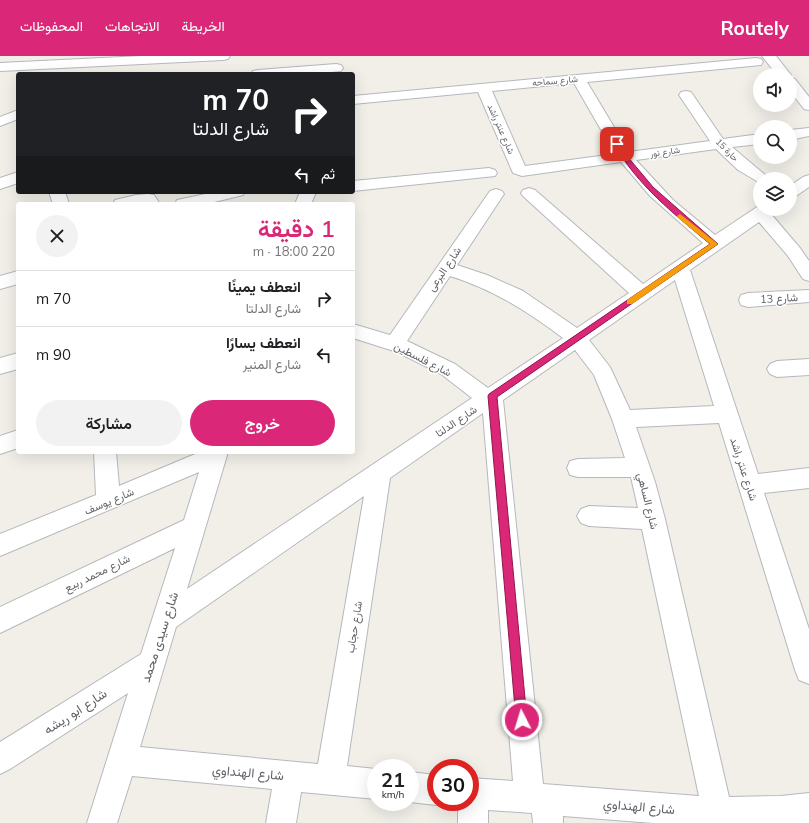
<!DOCTYPE html>
<html lang="ar">
<meta charset="utf-8">
<style>
body{margin:0;font-family:Mulish,Vazirmatn,sans-serif;background:#f2f2f2;color:#202124;direction:rtl;height:100vh;display:flex;flex-direction:column;font-size:15px;white-space:nowrap}
*{box-sizing:border-box;margin:0}
p{font-size:13px;color:#757577}
.icon{flex:none;width:22px;height:22px;fill:none;stroke:currentColor;stroke-width:2;stroke-linecap:round;stroke-linejoin:round}
.map{position:relative;flex:1;overflow:hidden;direction:ltr}
.side{position:absolute;left:16px;top:146px;width:339px;height:252px;display:flex;flex-direction:column;background:#fff;border-radius:4px;box-shadow:0 4px 16px #0002;direction:rtl}
.side>*{flex:none}
.banner{position:absolute;left:16px;top:16px;width:339px;height:122px;border-radius:4px;box-shadow:0 4px 16px #0002;direction:rtl;background:#202124;color:#fff;overflow:hidden}
.buttons{position:absolute;left:753px;top:12px;display:grid;gap:8px}
.buttons a{display:grid;place-items:center;width:44px;height:44px;border-radius:50%;background:#fff;box-shadow:0 4px 16px #0002;font-size:20px}
.speed{position:absolute;left:367px;top:703px;display:flex;gap:8px;font-size:20px;font-weight:700;text-align:center}
.speed>*{display:grid;place-content:center;width:52px;height:52px;border-radius:50%;background:#fff;box-shadow:0 4px 16px #0002;line-height:1}
.speed small{font-size:10px;font-weight:400}
.speed .limit{border:6px solid #d22;background:#fff;color:#111}
.pin{position:absolute;display:grid;place-items:center;width:34px;height:34px;color:#fff;margin:-17px;border-radius:8px;box-shadow:0 2px 6px #0006}
.me{position:absolute;width:44px;margin:-22px;rotate:355deg;stroke-linejoin:round;filter:drop-shadow(0 0 3px #0008)}
.turn{display:flex;align-items:center;gap:14px;height:84px;padding:0 20px;font-size:18px}
.turn .icon{width:52px;height:52px;stroke-width:2.5}
.turn b{display:block;font-size:28px;line-height:34px}
.then{display:flex;align-items:center;height:38px;padding:0 20px;background:#0003;gap:8px;font-size:15px}
.round{display:grid;place-items:center;flex:none;width:42px;height:42px;border-radius:21px;background:#f2f2f2}
.overview{display:flex;align-items:center;justify-content:space-between;height:68px;padding:0 20px}
h1{font-size:24px;font-weight:600;line-height:30px;color:#db2777}
.primary-button{display:flex;gap:8px;margin-top:auto;padding:8px 20px}
.primary-button a{flex:1;height:46px;border-radius:24px;background:#db2777;color:#fff;font-size:16px;font-weight:600;line-height:46px;text-align:center}
.primary-button a+a{background:#f2f2f2;color:#202124}
ul{padding:0;list-style:none}
li{display:flex;align-items:center;gap:12px;height:56px;padding:0 20px;border-top:1px solid #e0e0e0}
li div{flex:1}
li b{display:block;font-size:15px}
li em{font-style:normal}
header{display:flex;align-items:center;gap:24px;box-sizing:border-box;height:56px;padding:0 20px;background:#db2777;color:#fff}
header strong{font-size:19px}
nav{display:flex;gap:22px;margin-inline-start:auto;font-size:14px}
.map>svg:first-child{display:block}
.lines{fill:none;stroke-linecap:round;stroke-linejoin:round}
.minor-casing{stroke:#b5b8bc;stroke-width:2}
.minor{fill:#fff;fill-rule:evenodd}
.route{fill:#db2777;stroke:#8e194d}
.slow{fill:#f59e0b}
.labels{text-anchor:middle;stroke-width:3;stroke-linejoin:round;paint-order:stroke}
.far-street-label{font-size:9px;fill:#5f6368;stroke:#fff}
.street-label{font-size:11px;fill:#5f6368;stroke:#fff}
.near-street-label{font-size:13px;fill:#5f6368;stroke:#fff}
</style>
<header>
<strong>Routely</strong>
<nav><a>الخريطة</a><a>الاتجاهات</a><a>المحفوظات</a></nav>
</header>
<div class="map">
<svg width="809" height="767" viewBox="0 0 809 767">
<rect width="100%" height="100%" fill="#f1efe8"/>
<g class="lines">
<g class="minor-casing">
<g id="minor">
<polygon points="142,0 230,0 228,3 223,4 0,15 0,7"/>
<polygon points="762,0 776,0 791,19 790,20 790,19 777,19"/>
<path d="M756 2 761 3 763 6 761 9 587 26 629 96 710 85 679 39 681 36 686 35 691 36 723 83 760 78V88L732 91 770 123H760V127L738 114 716 93 636 104 673 144 715 179 760 149V153H774L771 158 800 192 809 205V225L803 223 788 200 759 166 690 214 758 418 809 412V432L764 437 809 573V628L799 624 795 614 719 367 636 371 655 426 665 463 729 741 781 740 809 737V767H653L563 760V767H533L532 757 488 754V767H458V746H470V722L513 725 483 357 390 422 347 710 376 713V743L301 736 296 767H266L272 733 132 720 117 767H87L128 637 10 713 0 718V686L141 598 175 492 0 577V551L184 464 199 416 0 500V478L96 439 94 396H116L119 430 200 396H228L187 533 472 342 441 318 397 296 353 282V268L390 279 490 135 496 133 502 135 504 138 457 209 487 219 523 235 577 272 629 237 523 140 521 137 523 134 529 132 535 134 643 228 703 187 650 140 621 106 522 120 513 117 478 36 353 48V40ZM574 27 615 98 525 110 492 35ZM450 220C492 233 527 255 563 282L488 332 455 308 407 285ZM675 224 714 350 630 354 610 311 589 284ZM575 294 594 319 612 363 625 402 578 403 570 405 567 412 570 419 578 421H631L638 452 589 450 581 453 577 460 581 467 589 470 642 473 699 740 543 728 503 344ZM364 440 318 708 140 691 176 571Z"/>
<polygon points="336,8 341,9 343,12 341,15 311,18 251,18 253,15 258,14"/>
<polygon points="790,22 795,23 809,41 809,54 804,53 790,35"/>
<polygon points="18,54 18,63 0,70 0,61"/>
<polygon points="809,72 809,80 790,84 790,74"/>
<polygon points="489,112 495,114 497,117 495,120 353,135 353,125"/>
<polygon points="18,116 18,127 0,133 0,122"/>
<polygon points="809,119 809,131 796,140 790,142 790,130 803,121"/>
<polygon points="49,136 65,136 69,148 53,148"/>
<polygon points="215,136 245,136 243,139 206,148 175,148 177,144"/>
<polygon points="300,136 316,136 311,148 295,148"/>
<polygon points="148,138 154,139 160,148 113,148 115,144 136,139"/>
<polygon points="18,215 18,228 0,233 0,220"/>
<polygon points="809,234 809,246 748,251 741,249 739,244 741,239 748,237"/>
<polygon points="18,297 18,313 0,318 0,302"/>
<polygon points="809,303 809,319 777,321 770,318 767,313 770,308 777,305"/>
<polygon points="18,374 18,392 0,398 0,380"/>
<polygon points="410,716 436,719 436,746 443,746 436,749 410,746"/>
</g>
</g>
<use href="#minor" class="minor"/>
</g>
<path class="route" d="M617 86 619 87 627 100 653 131 718 188 497 341 527 664 526 668 522 670 517 668 516 664 488 340 489 338 710 188C674 158 637 129 614 88Z"/>
<polygon class="slow" points="680,158 718,188 632,248 627,248 627,244 710,188 678,162 677,160"/>
<g class="labels">
<g class="far-street-label">
<text transform="translate(555 25) rotate(-5)" y="3">شارع سماحه</text>
<text transform="translate(501 73) rotate(66)" y="3">شارع عنتر راشد</text>
<text transform="translate(727 94) rotate(45)" y="3">حارة 15</text>
<text transform="translate(665 96) rotate(-8)" y="3">شارع نور</text>
</g>
<g class="street-label">
<text transform="translate(444 213) rotate(-56)" y="4">شارع البرعى</text>
<text transform="translate(779 242) rotate(-3)" y="4">شارع 13</text>
<text transform="translate(423 303) rotate(27)" y="4">شارع فلسطين</text>
<text transform="translate(456 365) rotate(-34)" y="4">شارع الدلتا</text>
<text transform="translate(744 413) rotate(72)" y="4">شارع عنتر راشد</text>
<text transform="translate(109 445) rotate(-23)" y="4">شارع يوسف</text>
<text transform="translate(648 445) rotate(76)" y="4">شارع الساهي</text>
<text transform="translate(97 517) rotate(-26)" y="4">شارع محمد ربيع</text>
<text transform="translate(354 571) rotate(-81)" y="4">شارع حجاب</text>
</g>
<g class="near-street-label">
<text transform="translate(159 581) rotate(-72)" y="5">شارع سيدى محمد</text>
<text transform="translate(75 655) rotate(-33)" y="5">شارع ابو ريشه</text>
<text transform="translate(248 716) rotate(5)" y="5">شارع الهنداوي</text>
<text transform="translate(639 750) rotate(5)" y="5">شارع الهنداوي</text>
</g>
</g>
</svg>
<div class="buttons">
<a><svg class="icon" aria-label="sound" viewBox="0 0 24 24"><path d="M4 9h4l5-4v14l-5-4H4zM17 9q2 3 0 6"/></svg></a>
<a><svg class="icon" aria-label="search" viewBox="0 0 24 24"><circle cx="10" cy="10" r="6"/><path d="M15 15l6 6"/></svg></a>
<a><svg class="icon" aria-label="layers" viewBox="0 0 24 24"><path d="M12 4l9 5-9 5-9-5zM3 14l9 5 9-5"/></svg></a>
</div>
<div class="speed"><div>21<small>km/h</small></div><div class="limit">30</div></div>
<div class="pin" style="left:617px;top:88px;background:#d93025"><svg class="icon" aria-label="arrive" viewBox="0 0 24 24"><path d="M6 21V4h12l-3 4 3 4H6"/></svg></div>
<svg class="me" style="left:522px;top:664px" viewBox="-20 -20 40 40"><circle r="17" fill="#db2777" stroke="#fff" stroke-width="3"/><path d="M0-11L8 9 0 5-8 9z" fill="#fff"/></svg>
<div class="banner">
<div class="turn"><svg class="icon" aria-label="right" viewBox="0 0 24 24"><path d="M7 20v-9h11M14 6l5 5-5 5"/></svg><div><b>70 m</b>شارع الدلتا</div></div>
<div class="then">ثم<svg class="icon" aria-label="left" viewBox="0 0 24 24"><path d="M17 20v-9H6M10 6l-5 5 5 5"/></svg></div>
</div>
<section class="side">
<div class="overview"><div><h1>1 دقيقة</h1><p>220 m · 18:00</p></div><a class="round"><svg class="icon" aria-label="close" viewBox="0 0 24 24"><path d="M6 6l12 12M18 6L6 18"/></svg></a></div>
<ul>
<li><svg class="icon" aria-label="right" viewBox="0 0 24 24"><path d="M7 20v-9h11M14 6l5 5-5 5"/></svg><div><b>انعطف يمينًا</b><p>شارع الدلتا</p></div><em>70 m</em></li>
<li><svg class="icon" aria-label="left" viewBox="0 0 24 24"><path d="M17 20v-9H6M10 6l-5 5 5 5"/></svg><div><b>انعطف يسارًا</b><p>شارع المنير</p></div><em>90 m</em></li>
</ul>
<div class="primary-button"><a>خروج</a><a>مشاركة</a></div>
</section>
</div>
